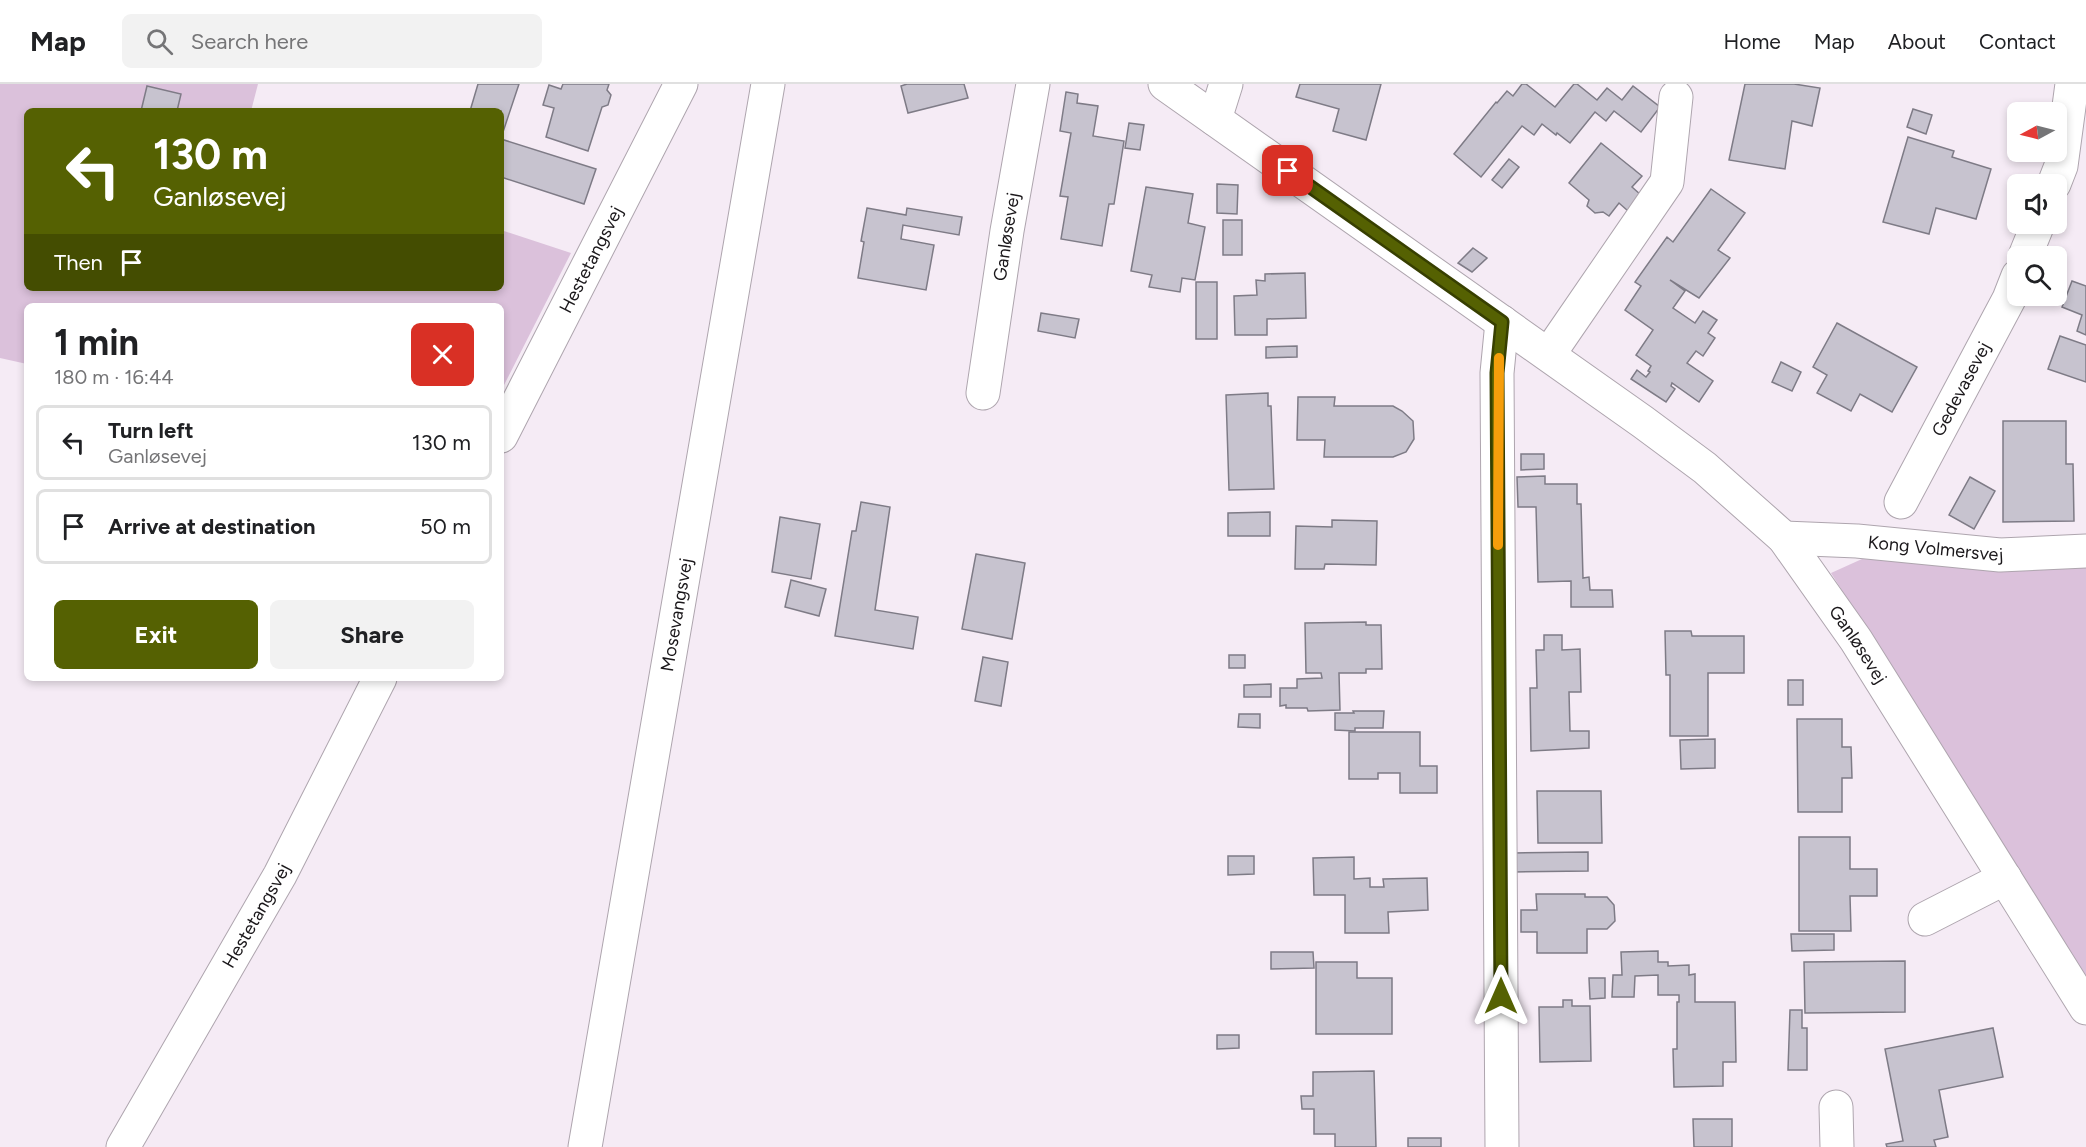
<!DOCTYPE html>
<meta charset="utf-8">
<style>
body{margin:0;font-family:Figtree,sans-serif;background:#f2f2f2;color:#202124;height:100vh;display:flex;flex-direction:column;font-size:22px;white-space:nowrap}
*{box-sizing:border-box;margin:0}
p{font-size:20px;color:#757577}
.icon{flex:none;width:33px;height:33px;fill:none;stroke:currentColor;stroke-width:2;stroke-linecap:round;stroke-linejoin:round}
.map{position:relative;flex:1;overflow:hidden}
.drawer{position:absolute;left:24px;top:219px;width:480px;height:378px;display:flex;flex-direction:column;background:#fff;border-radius:9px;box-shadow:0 3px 9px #0003}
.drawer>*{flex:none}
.hud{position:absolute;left:24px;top:24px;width:480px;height:183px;border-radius:9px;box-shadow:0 3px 9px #0003;background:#556102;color:#fff;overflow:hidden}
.needle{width:39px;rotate:263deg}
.tools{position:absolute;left:2007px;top:18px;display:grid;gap:12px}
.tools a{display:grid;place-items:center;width:60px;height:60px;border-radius:9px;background:#fff;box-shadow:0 3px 9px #0003;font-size:30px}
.pin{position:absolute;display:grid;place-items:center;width:51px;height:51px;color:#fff;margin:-26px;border-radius:12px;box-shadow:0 3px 9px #0006}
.me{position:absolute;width:66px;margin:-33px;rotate:0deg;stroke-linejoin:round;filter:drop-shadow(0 0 4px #0008)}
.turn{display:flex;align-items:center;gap:21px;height:126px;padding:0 30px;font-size:27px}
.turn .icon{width:78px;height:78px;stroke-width:2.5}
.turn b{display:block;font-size:42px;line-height:51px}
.then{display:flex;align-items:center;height:57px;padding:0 30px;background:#0003;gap:12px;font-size:22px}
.round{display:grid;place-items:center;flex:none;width:63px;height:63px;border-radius:9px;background:#f2f2f2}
.head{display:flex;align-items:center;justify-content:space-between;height:102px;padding:0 30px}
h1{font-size:36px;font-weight:700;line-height:45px}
.primary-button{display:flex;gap:12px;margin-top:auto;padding:12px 30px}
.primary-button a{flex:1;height:69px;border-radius:9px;background:#556102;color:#fff;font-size:24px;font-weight:700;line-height:69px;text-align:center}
.primary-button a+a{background:#f2f2f2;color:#202124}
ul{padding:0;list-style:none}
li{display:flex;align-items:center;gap:18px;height:75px;margin:0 12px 9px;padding:0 18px;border:3px solid #e0e0e0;border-radius:9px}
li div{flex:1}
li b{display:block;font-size:22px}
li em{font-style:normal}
header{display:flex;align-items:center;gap:36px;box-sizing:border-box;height:84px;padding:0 30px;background:#fff;border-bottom:2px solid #e0e0e0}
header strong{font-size:28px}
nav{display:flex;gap:33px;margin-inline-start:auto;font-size:21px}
.search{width:420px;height:54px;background:#f2f2f2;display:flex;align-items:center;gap:15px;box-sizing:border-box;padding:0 21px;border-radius:9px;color:#757577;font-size:22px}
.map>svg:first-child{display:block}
.green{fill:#dbc1db}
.building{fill:#c7c3cf;stroke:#7e7b86;stroke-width:1.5}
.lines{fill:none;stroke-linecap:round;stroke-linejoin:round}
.minor-casing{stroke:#aea5ae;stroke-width:35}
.minor{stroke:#fff;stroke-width:33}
.route-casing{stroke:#373f01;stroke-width:15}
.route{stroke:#556102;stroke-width:10}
.slow{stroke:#f59e0b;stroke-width:10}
.labels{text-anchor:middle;stroke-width:6;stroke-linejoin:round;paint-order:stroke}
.street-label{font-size:18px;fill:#1a171a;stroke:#f5ebf5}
</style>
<header>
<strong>Map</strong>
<div class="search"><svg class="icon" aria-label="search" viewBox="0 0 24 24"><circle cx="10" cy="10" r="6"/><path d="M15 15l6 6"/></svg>Search here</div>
<nav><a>Home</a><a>Map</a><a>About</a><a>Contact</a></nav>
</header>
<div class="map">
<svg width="2086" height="1063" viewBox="0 0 2086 1063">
<rect width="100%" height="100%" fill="#f5ebf5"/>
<g class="green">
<polygon points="0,0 258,0 251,27 27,27 27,204 501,204 501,146 571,169 501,307 501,222 27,222 27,280 0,274"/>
<polygon points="1862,475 2012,482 2086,477 2086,894 1831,489"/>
</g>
<g class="building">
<polygon points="478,0 519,0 501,54 501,27 470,27"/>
<polygon points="563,0 609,0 607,6 611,11 608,21 602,23 588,67 546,53 554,24 543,21 549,1 561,5"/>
<polygon points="907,0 964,0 968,14 908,29 901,2"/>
<polygon points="1300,0 1381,0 1366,56 1333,47 1339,25 1296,13"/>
<polygon points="1522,0 1526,0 1555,23 1574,0 1577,0 1597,16 1607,4 1622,16 1633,2 1660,23 1641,48 1614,27 1606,37 1595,28 1570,59 1557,49 1556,51 1542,40 1534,51 1522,42 1481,93 1454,70 1496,18 1497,19 1507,7 1513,12"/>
<polygon points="1745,0 1794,0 1820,4 1812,42 1792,37 1785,85 1729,76"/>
<polygon points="147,2 181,10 177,27 141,27"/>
<polygon points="1066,8 1078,10 1077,19 1098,22 1093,52 1124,57 1114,120 1109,120 1102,162 1061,155 1068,113 1060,112 1071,49 1060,47"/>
<polygon points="1913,25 1932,31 1926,50 1907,43"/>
<polygon points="1129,39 1144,41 1140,66 1125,64"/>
<polygon points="1908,53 1954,67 1952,73 1991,85 1976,135 1936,124 1929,150 1883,138"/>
<polygon points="501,55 596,85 584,120 501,93"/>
<polygon points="1601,59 1642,92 1632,103 1641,111 1628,127 1619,119 1609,132 1603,128 1595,129 1587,122 1589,116 1569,99"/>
<polygon points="1509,75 1519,83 1502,104 1492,96"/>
<polygon points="1217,100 1238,101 1237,130 1217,129"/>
<polygon points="1146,103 1193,110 1188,139 1205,143 1195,196 1182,194 1180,208 1149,203 1152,191 1131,187"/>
<polygon points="1711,105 1745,129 1718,166 1730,174 1699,214 1670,196 1685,207 1673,224 1695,239 1703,227 1717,236 1708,249 1715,254 1703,272 1696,267 1687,279 1713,297 1699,318 1672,299 1671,302 1675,305 1666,318 1631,295 1637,286 1646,293 1650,288 1648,287 1651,282 1636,271 1653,246 1625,226 1641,202 1635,198 1667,153 1673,158"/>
<polygon points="867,124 906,131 907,124 962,133 959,151 903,141 901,155 934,161 926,206 858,194 864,158 861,157"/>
<rect x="1223" y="136" width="19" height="35"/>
<polygon points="1473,164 1487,174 1472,188 1458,179"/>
<polygon points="1305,189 1306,234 1267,235 1267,251 1235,251 1234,212 1257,211 1256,196 1265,197 1265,190"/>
<polygon points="2072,197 2086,202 2086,251 2077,247 2082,231 2062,223"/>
<rect x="1196" y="198" width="21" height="57"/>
<polygon points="1041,229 1079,235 1075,254 1038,247"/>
<polygon points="1837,239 1917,283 1892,328 1860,310 1851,327 1817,309 1827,291 1813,283"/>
<polygon points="2060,252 2086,261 2086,298 2048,285"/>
<polygon points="1297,262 1297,273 1266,274 1266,263"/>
<polygon points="1781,278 1801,288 1792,307 1772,298"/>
<polygon points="1268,309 1268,322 1271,322 1274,405 1229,406 1226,311"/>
<polygon points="1298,313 1335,313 1334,322 1393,322 1402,327 1413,337 1414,355 1406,368 1393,373 1324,373 1325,356 1297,356"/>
<polygon points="2003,337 2066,337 2066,380 2073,380 2074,437 2003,438"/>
<polygon points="1521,370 1544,370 1544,385 1521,386"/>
<polygon points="1545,392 1545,400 1577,400 1577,420 1581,420 1583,494 1589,493 1590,506 1612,506 1613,523 1571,523 1571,497 1538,498 1536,423 1518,423 1517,393"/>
<polygon points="1970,393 1995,407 1974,445 1949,431"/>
<polygon points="861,418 890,423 875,526 918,533 913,565 835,552 852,447 856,447"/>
<polygon points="1270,428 1270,452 1228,452 1228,429"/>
<polygon points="780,433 820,440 811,495 772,488"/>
<polygon points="1332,436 1377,437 1376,481 1325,480 1324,485 1295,485 1296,442 1332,443"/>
<polygon points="976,470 1025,479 1012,555 962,545"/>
<polygon points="791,496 826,505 819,532 785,523"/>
<polygon points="1366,538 1366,541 1381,541 1382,585 1366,585 1366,589 1339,589 1340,626 1308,627 1307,624 1286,624 1286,621 1280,622 1280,604 1297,604 1297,595 1322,594 1321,589 1306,589 1305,539"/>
<polygon points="1665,547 1691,547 1692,552 1744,552 1744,589 1708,589 1708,652 1670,652 1670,591 1666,591"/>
<polygon points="1544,551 1562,551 1562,566 1580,565 1581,608 1569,608 1570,647 1589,647 1589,664 1531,667 1530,604 1537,604 1536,566 1544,566"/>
<rect x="1229" y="571" width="16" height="13"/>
<polygon points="983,573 1008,578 1001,622 975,617"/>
<rect x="1788" y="596" width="15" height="25"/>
<polygon points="1271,600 1271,613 1244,613 1244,601"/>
<polygon points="1353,627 1384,627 1383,644 1355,644 1355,647 1335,646 1335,629 1354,629"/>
<polygon points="1239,630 1260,630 1260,644 1238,643"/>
<polygon points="1797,635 1842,635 1842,663 1851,663 1852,694 1842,694 1842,728 1798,728"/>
<polygon points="1349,648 1420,648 1420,682 1437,682 1437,709 1400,709 1400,689 1378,689 1378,695 1349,695"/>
<polygon points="1715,655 1715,684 1681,685 1680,656"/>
<polygon points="1537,707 1601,707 1602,759 1538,759"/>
<polygon points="1799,753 1850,753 1850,785 1877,785 1877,812 1850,812 1851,847 1799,847"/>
<polygon points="1588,768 1588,787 1514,788 1514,769"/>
<polygon points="1228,772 1254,772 1254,790 1228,791"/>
<polygon points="1354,773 1354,795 1370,794 1370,803 1384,803 1383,795 1427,794 1428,826 1388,828 1389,849 1345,849 1345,811 1314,811 1313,774"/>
<polygon points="1536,810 1585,810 1585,813 1607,813 1614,821 1615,837 1607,845 1587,845 1587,869 1537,869 1537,848 1521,848 1521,826 1537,826"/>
<polygon points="1791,850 1834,850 1834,866 1792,867"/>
<polygon points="1658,867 1658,878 1668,878 1668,882 1689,881 1689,891 1695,890 1695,918 1735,918 1736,978 1723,978 1723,1002 1674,1003 1673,965 1677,965 1677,918 1679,918 1679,911 1658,911 1658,891 1635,892 1634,913 1612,913 1613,891 1622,891 1621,868"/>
<polygon points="1271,868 1313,868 1314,884 1271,885"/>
<polygon points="1905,877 1905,928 1805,929 1804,878"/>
<polygon points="1316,878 1357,878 1357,894 1392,894 1392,950 1316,950"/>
<polygon points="1589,894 1605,894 1605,914 1590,915"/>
<polygon points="1563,916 1572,916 1572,922 1590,922 1591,977 1540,978 1539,923 1563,923"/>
<polygon points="1790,926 1802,926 1802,944 1807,944 1807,986 1788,986"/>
<polygon points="1993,944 2003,993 1939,1006 1948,1053 1934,1056 1936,1063 1887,1063 1886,1060 1903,1057 1885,965"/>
<polygon points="1217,951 1239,951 1239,964 1217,965"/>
<polygon points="1374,987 1376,1063 1335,1063 1335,1050 1314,1050 1314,1025 1302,1025 1301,1012 1313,1012 1313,988"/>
<polygon points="1693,1035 1732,1035 1732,1063 1694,1063"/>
<rect x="1408" y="1054" width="33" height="9"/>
</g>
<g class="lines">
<g class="minor-casing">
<g id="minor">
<path id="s1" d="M1165 0 1643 338 1705 384 1784 454 1856 556 2086 924"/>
<polyline points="1215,35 1226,0"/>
<polyline points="2054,100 2061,82 2072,0"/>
<polyline points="2025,172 2038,140"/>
<polyline points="1549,270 1667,98 1676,13"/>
<path id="s2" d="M983 309 1007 147 1033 0"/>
<path id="s3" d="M501 352 681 0"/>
<path id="s4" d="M1901 418 2009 215 2018 192"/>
<path id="s5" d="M1784 454 1857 457 2000 471 2086 467"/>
<polyline points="1925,835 2005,794"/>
<polyline points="1836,1023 1837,1063"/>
<path id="s6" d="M123 1063 280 791 380 594"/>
<path id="s7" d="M585 1063 768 0"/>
<polyline points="1502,1063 1497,289 1502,238"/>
</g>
</g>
<use href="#minor" class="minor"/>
</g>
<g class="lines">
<g class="route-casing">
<polyline id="route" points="1288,87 1502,238 1497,289 1501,912"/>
</g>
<use href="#route" class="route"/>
<polyline class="slow" points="1498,461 1499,274"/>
</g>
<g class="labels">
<g class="street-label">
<text dy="6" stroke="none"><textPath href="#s2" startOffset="158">Ganløsevej</textPath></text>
<text dy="6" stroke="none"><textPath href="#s3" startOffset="198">Hestetangsvej</textPath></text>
<text dy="6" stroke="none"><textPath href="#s4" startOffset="128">Gedevasevej</textPath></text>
<text dy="6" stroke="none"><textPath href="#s5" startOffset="152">Kong Volmersvej</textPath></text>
<text dy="6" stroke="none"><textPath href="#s7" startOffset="540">Mosevangsvej</textPath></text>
<text dy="6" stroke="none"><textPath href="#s1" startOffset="898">Ganløsevej</textPath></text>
<text dy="6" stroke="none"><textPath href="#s6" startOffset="267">Hestetangsvej</textPath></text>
</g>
</g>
</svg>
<div class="tools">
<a><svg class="needle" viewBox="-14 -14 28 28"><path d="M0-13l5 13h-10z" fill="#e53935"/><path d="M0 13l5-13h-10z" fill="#757577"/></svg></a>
<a><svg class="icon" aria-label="sound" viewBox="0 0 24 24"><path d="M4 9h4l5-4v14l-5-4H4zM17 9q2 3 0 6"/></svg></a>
<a><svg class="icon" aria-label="search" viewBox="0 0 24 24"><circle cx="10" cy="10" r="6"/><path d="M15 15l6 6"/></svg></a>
</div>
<div class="pin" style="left:1288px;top:87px;background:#d93025"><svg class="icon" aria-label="arrive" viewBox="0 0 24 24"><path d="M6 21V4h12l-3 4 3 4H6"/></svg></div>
<svg class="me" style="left:1501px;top:912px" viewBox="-20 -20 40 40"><path d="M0-17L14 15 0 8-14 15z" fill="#556102" stroke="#fff" stroke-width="4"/></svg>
<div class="hud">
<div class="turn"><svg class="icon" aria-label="left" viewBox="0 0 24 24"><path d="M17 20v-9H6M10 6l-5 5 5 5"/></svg><div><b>130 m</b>Ganløsevej</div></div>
<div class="then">Then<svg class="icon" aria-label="arrive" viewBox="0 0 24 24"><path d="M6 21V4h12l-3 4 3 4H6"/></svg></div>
</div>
<section class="drawer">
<div class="head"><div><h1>1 min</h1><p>180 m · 16:44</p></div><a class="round" style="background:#d93025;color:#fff"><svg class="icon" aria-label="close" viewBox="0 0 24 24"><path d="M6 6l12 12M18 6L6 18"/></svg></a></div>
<ul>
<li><svg class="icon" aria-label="left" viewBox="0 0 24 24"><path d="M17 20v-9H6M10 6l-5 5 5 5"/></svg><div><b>Turn left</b><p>Ganløsevej</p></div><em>130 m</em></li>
<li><svg class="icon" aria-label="arrive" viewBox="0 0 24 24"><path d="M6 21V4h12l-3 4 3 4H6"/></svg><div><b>Arrive at destination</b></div><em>50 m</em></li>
</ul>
<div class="primary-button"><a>Exit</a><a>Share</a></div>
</section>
</div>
